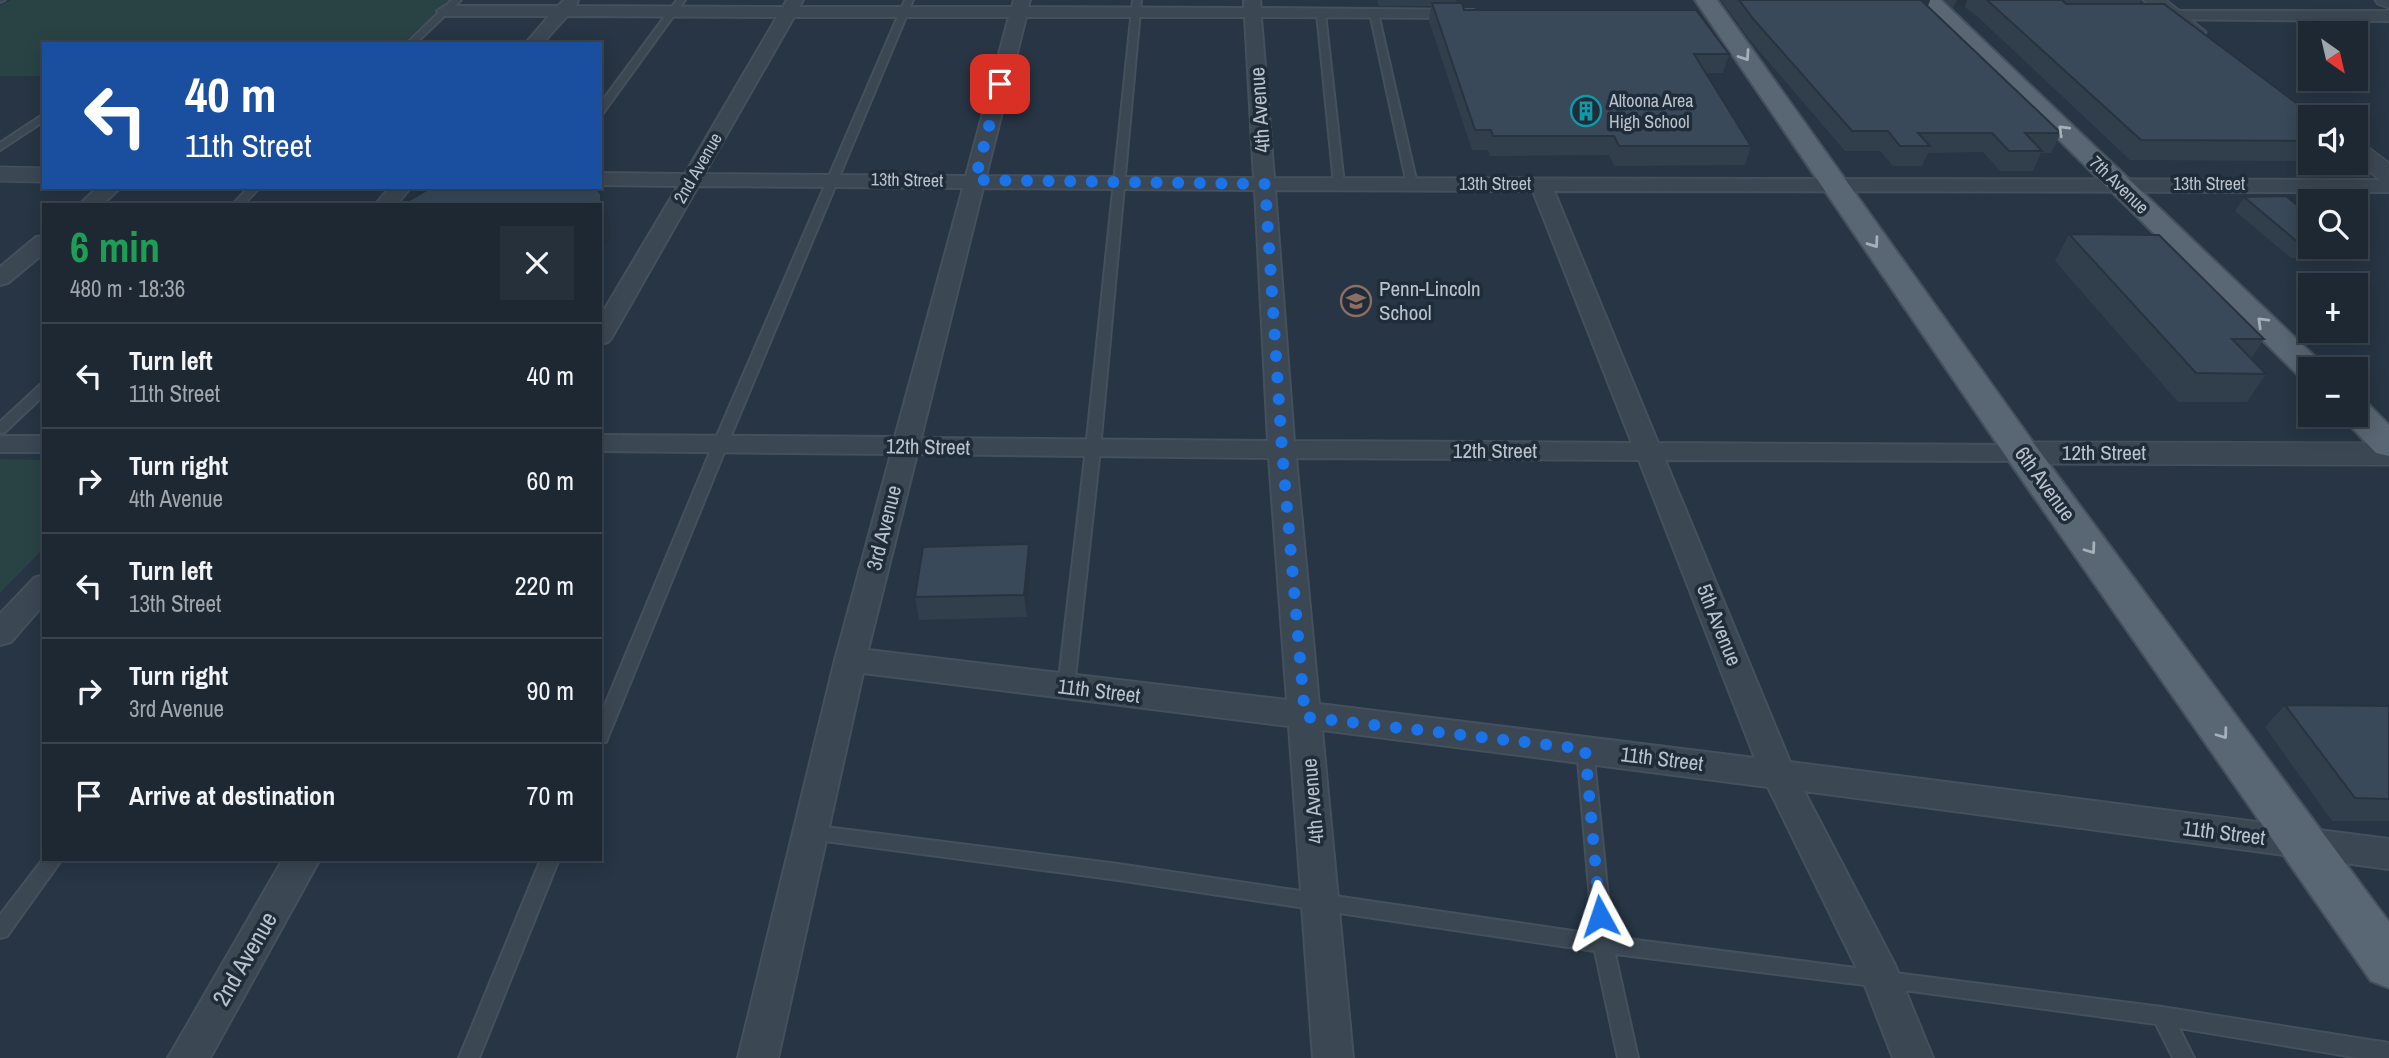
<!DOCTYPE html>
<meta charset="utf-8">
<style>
body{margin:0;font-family:"Archivo Narrow",sans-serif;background:#25303b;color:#f1f3f6;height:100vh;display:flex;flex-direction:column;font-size:26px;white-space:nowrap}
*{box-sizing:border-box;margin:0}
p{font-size:23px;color:#a0a6ac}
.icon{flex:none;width:38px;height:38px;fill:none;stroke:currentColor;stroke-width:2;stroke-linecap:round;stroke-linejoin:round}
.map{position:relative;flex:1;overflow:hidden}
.sheet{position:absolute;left:42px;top:203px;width:560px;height:658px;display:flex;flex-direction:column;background:#1d2833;border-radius:0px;box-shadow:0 4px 18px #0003,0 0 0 2px #3b444e}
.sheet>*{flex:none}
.top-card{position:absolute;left:42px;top:42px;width:560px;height:147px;border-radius:0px;box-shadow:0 4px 18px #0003,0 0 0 2px #3b444e;background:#1a4fa0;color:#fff;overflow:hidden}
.needle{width:46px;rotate:146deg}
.buttons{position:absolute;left:2298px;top:21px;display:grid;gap:14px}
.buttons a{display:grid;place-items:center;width:70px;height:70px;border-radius:0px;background:#1d2833;box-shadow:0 4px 18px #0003,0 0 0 2px #3b444e;font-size:35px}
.pin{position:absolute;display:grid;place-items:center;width:60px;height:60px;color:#fff;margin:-30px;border-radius:14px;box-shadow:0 4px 10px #0006}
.me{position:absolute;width:77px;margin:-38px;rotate:355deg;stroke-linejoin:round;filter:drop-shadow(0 0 5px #0008)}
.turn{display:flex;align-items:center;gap:24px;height:147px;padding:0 28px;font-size:32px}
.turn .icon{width:91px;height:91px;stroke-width:2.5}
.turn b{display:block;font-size:49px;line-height:60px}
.round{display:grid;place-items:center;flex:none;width:74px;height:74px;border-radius:0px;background:#25303b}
.overview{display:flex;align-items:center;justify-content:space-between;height:119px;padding:0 28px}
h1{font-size:42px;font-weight:800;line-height:52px;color:#1e9e55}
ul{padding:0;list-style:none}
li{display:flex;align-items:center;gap:21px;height:105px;padding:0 28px;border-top:2px solid #3b444e}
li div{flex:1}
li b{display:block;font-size:26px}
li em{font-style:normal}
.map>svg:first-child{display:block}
.green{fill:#294345}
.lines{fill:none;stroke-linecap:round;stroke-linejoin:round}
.service-casing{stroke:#45505d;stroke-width:4}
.minor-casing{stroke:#45505d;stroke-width:4}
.tertiary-casing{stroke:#45505d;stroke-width:3}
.primary-casing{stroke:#45505d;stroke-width:4}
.service{fill:#3b4753;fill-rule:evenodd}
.minor{fill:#3b4753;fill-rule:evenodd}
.tertiary{fill:#3b4753;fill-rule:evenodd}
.primary{fill:#596673;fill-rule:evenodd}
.wall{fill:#313f4d}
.shaded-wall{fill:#28333f}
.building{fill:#39495a;stroke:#28333f;stroke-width:2}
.oneway{stroke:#a6b0bb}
.route{stroke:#1a73e8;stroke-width:12;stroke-dasharray:0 21.6}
.labels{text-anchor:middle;stroke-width:7;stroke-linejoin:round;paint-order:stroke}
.far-poi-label{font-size:18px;fill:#b9c2cd;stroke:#202c39;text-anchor:start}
.far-street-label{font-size:18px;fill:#b9c2cd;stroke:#202c39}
.street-label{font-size:21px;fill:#b9c2cd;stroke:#202c39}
.poi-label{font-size:21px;fill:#b9c2cd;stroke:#202c39;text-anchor:start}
.near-street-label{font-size:24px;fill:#b9c2cd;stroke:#202c39}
</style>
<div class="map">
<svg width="2389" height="1058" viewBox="0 0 2389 1058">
<rect width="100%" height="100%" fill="#273544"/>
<g class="green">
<polygon points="11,0 450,0 402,44 44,44 44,76 0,76 0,6"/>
<polygon points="0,459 44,460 44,548 0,593"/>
</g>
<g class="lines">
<g class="service-casing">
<g id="service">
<polygon points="0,0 5,0 1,2"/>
<polygon points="452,0 461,0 415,44 406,44"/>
<polygon points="677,0 685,0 603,113 600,114 600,104"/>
<polygon points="905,0 913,0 727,445 608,737 606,742 600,743 600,717 713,445"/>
<polygon points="1133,0 1141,0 1100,449 1074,687 1072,691 1066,693 1060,691 1058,687 1086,449"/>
<polygon points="1321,11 1325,13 1344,184 1339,187 1334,184 1317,13"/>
<polygon points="1374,11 1378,13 1417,184 1412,187 1407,184 1370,13"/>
<polygon points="44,114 44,121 0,150 0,143"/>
<polygon points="249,187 260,187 243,205 232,205"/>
<polygon points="44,384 44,395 5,432 0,433 0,422 40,385"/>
<polygon points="1585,742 1591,744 1593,749 1612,937 2162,1007 2389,1043 2389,1058 2360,1058 2179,1028 2194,1058 2173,1058 2156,1024 1881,987 1615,954 1638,1058 1618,1058 1595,951 1118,880 810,839 804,837 801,832 804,827 810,825 1118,864 1593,934 1577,749 1579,744"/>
<polygon points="44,858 62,859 7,936 0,938 0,915"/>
<polygon points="541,859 559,859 479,1058 459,1058"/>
</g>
</g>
<g class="minor-casing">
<g id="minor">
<path d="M564 0H578L576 6 783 7 787 0H803L799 7H1012L1014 0H1030L1028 7 1244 8V0H1260L1261 8 1474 10 1476 13 1468 18 1261 17 1274 178 2389 180V192L1554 191 1658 443 2022 445 2031 447 2035 453 2031 459 2022 461 1665 460 1790 762 2389 839V869L1804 791 1895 965 1933 1058H1893L1864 983 1768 787 1322 730 1353 1058H1313L1289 726 863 673 778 1058H738L835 660 891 454 600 451V435L895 437 963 188 698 186 612 337 608 342 600 344V317L678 186 600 185V173L685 174 777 17 567 16 542 44H525L549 16H445L437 11 445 6H558ZM794 17H1009L966 176 704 174ZM1026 17H1245L1254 178 986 176ZM983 188 1255 190 1268 441 921 438ZM1275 190 1533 191 1632 443 1294 441ZM917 454 1269 458 1287 700 868 650ZM1296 458 1639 460 1755 758 1319 704Z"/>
<polygon points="2147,11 2389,11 2389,21 2141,19 2139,16 2141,13"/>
<polygon points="98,187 121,187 102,205 79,205"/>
<polygon points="390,187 411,187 396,205 375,205"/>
<polygon points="44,236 44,253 8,283 0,285 0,267 36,237"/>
<rect x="0" y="436" width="44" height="16"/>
<polygon points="44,575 44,604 11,642 0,645 0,614 34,578"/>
<polygon points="283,859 320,859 210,1058 168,1058"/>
</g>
</g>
<g class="tertiary-casing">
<g id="tertiary">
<polygon points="2143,0 2166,0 2206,32 2203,36 2189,36"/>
<polygon points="2375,0 2389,0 2389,8 2378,4"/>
<polygon points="2356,143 2365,145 2389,163 2389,182 2380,180 2356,161"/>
<polygon points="0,167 44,168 44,182 0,181"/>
<polygon points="2022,442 2389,443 2389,465 2022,464 2010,460 2006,453 2010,446"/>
</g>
</g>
<g class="primary-casing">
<g id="primary">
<polygon points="1695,0 1717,0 2035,445 2389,922 2389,988 2371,981 2009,461"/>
<polygon points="1917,0 1941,0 2328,369 2310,369 2310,379 2299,376"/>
<polygon points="2356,401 2368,404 2389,425 2389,456 2376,453 2340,415 2356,415"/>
</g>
</g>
<use href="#service" class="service"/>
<use href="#minor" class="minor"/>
<use href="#tertiary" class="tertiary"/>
<use href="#primary" class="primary"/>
</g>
<g class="wall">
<polygon points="1377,0 1456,0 1455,3 1464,10 1729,54 1723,73 1705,73 1751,146 1745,165 1614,166 1609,155 1490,156 1488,150 1472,150 1429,21 1431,6 1379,6"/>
<polygon points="1721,0 1930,0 1928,6 2061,133 2051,153 2041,153 2033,171 2000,171 1983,152 1928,153 1922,166 1893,166 1880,151 1845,151 1749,39"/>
<polygon points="1944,0 2141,0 2139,4 2310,117 2310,161 2130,160 1979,18 1965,7 1953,8"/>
<polygon points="2244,197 2310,216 2310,247 2343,247 2335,258 2291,258 2235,211"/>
<polygon points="2069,234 2264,339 2251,359 2266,374 2247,402 2178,402 2055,261"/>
<polygon points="1029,544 1031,567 1027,617 919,620 915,597"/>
<polygon points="2285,705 2389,706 2389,821 2332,821 2265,727"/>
</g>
<g class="shaded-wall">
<polygon points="1916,0 1930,0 1925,12"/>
<polygon points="1957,0 1967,0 1965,7 1953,8"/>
<polygon points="601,194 610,220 610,237 600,251"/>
<polygon points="1029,544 1031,567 1027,617 1024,595"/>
</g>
<g class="building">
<polygon points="1739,0 1921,0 2061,133 2025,133 2042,151 2009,151 1992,133 1918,133 1930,146 1900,146 1888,131 1852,131 1755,21"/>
<polygon points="1987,0 2062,0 2066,4 2164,4 2315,117 2310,117 2310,141 2141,140"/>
<polygon points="1432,3 1462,3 1464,10 1696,10 1729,54 1694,54 1751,146 1619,146 1614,136 1493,136 1491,130 1475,130"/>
<polygon points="434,187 595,187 601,194 601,211 600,205 401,205 427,190"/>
<polygon points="2286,196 2310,216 2310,244 2300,244 2244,197"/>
<polygon points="2069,234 2159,235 2264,339 2232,339 2266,374 2196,373"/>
<polygon points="1029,544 1024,595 915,597 923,547"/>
<polygon points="2285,705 2389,706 2389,799 2355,798"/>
</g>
<defs><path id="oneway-chevron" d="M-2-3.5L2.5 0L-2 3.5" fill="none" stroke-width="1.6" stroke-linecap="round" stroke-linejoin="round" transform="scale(1.75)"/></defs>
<g class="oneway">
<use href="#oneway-chevron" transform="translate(1745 56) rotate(56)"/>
<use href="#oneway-chevron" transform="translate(2063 130) rotate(-136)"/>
<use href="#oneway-chevron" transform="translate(1874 243) rotate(55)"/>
<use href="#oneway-chevron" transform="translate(2262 322) rotate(-136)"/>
<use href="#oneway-chevron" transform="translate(2091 549) rotate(54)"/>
<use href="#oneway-chevron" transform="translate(2223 734) rotate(54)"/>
</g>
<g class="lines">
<polyline class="route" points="1000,84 975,180 1265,184 1282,450 1305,717 1585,749 1600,916"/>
</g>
<defs>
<g id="building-ring" transform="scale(1.575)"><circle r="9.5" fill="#202c39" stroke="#0f9aa8" stroke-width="1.5"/><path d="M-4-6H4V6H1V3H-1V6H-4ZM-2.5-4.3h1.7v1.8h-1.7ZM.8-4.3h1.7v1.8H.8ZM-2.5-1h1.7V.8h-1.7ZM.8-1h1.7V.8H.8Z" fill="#0f9aa8"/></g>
<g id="school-ring" transform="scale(1.575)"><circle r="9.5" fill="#202c39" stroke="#8d6e63" stroke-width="1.5"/><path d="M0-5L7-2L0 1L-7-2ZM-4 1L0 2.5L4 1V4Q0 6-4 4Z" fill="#8d6e63"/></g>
</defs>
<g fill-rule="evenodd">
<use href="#building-ring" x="1586" y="111"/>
<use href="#school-ring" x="1356" y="301"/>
</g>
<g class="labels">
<g class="far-poi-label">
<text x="1609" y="107">Altoona Area<tspan x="1609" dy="21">High School</tspan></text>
</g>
<g class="far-street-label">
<text transform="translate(698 168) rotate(-60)" y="6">2nd Avenue</text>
<text transform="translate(907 180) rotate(1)" y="6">13th Street</text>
<text x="1495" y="190">13th Street</text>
<text x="2209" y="190">13th Street</text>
<text transform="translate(2119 185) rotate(44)" y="6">7th Avenue</text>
</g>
<g class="street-label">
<text transform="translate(1260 110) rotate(-94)" y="7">4th Avenue</text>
<text transform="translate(928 447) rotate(1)" y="7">12th Street</text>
<text x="1495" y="458">12th Street</text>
<text x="2104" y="460">12th Street</text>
<text transform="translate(2045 484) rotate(54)" y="7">6th Avenue</text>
<text transform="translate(884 528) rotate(-76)" y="7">3rd Avenue</text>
<text transform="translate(1719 625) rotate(68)" y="7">5th Avenue</text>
<text transform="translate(1099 691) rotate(7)" y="7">11th Street</text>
<text transform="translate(1662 759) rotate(7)" y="7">11th Street</text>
<text transform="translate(1313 801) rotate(-95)" y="7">4th Avenue</text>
<text transform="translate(2224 833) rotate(7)" y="7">11th Street</text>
</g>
<g class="poi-label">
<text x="1379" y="296">Penn-Lincoln<tspan x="1379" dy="24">School</tspan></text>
</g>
<g class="near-street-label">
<text transform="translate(245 959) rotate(-60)" y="8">2nd Avenue</text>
</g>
</g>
</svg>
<div class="buttons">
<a><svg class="needle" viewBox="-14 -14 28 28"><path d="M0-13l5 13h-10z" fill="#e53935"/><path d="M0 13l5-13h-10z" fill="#a0a6ac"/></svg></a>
<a><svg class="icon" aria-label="sound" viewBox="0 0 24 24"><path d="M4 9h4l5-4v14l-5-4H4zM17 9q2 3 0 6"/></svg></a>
<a><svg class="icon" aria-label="search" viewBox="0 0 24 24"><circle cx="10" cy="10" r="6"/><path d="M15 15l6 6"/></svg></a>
<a>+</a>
<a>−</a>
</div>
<div class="pin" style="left:1000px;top:84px;background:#d93025"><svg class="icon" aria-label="arrive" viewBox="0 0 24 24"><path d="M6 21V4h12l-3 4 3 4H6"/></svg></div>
<svg class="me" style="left:1600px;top:916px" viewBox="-20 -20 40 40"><path d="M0-17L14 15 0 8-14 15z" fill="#1a73e8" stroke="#fff" stroke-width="4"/></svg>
<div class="top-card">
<div class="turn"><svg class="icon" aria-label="left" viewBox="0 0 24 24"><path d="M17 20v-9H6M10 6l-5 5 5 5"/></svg><div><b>40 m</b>11th Street</div></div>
</div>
<section class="sheet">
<div class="overview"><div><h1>6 min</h1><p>480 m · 18:36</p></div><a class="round"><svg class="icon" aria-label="close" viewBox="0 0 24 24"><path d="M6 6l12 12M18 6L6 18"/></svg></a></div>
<ul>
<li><svg class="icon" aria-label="left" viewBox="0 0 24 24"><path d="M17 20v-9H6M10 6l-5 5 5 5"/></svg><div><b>Turn left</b><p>11th Street</p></div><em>40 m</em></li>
<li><svg class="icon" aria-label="right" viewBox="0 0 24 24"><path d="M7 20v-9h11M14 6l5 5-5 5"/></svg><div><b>Turn right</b><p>4th Avenue</p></div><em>60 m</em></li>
<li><svg class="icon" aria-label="left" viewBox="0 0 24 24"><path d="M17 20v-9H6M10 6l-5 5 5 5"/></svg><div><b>Turn left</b><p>13th Street</p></div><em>220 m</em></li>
<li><svg class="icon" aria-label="right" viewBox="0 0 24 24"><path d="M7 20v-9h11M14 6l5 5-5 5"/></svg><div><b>Turn right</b><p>3rd Avenue</p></div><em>90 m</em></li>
<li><svg class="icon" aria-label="arrive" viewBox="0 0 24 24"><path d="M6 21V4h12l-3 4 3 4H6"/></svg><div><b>Arrive at destination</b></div><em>70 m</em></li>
</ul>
</section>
</div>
